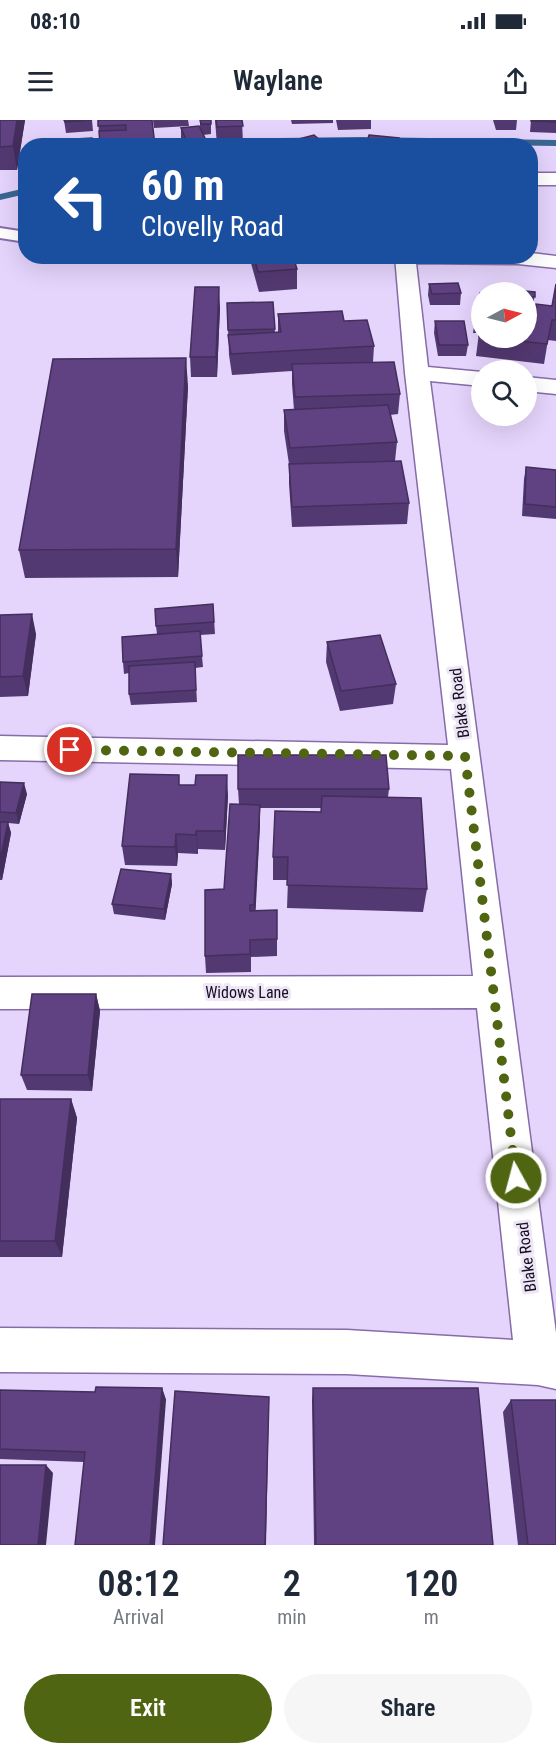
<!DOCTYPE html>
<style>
body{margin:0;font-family:"Roboto Condensed",sans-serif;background:#f6f6f7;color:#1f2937;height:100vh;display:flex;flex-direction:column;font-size:22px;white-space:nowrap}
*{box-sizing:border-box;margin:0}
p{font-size:20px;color:#747a83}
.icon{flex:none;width:33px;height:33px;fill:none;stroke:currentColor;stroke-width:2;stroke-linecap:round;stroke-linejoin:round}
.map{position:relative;height:1425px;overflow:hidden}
.details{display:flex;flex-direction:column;background:#fff;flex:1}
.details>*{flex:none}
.top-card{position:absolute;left:18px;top:18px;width:520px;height:126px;border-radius:24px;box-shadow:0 6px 24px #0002;background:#1a4fa0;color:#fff;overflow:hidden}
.needle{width:39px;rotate:83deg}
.controls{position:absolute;left:471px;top:162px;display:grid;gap:12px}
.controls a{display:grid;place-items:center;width:66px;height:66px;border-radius:50%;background:#fff;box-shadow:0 6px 24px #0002;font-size:30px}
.pin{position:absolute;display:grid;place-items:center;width:51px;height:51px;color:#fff;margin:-26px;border:3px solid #fff;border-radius:50%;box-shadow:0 2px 6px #0007}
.me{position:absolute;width:66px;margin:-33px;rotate:353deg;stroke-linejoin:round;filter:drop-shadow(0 0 4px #0008)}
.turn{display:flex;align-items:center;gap:21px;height:126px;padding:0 24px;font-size:27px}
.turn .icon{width:78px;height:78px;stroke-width:2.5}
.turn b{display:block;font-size:42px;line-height:51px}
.eta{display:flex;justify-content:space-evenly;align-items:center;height:102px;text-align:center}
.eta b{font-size:36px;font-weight:600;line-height:42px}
.action{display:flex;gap:12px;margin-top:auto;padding:12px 24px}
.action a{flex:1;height:69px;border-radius:36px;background:#4f6511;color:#fff;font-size:24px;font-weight:600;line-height:69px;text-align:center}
.action a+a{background:#f6f6f7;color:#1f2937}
.status{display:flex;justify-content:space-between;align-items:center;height:42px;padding:0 30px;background:#fff;direction:ltr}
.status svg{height:16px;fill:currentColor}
header{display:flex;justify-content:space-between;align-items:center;height:78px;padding:0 24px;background:#fff;font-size:27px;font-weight:600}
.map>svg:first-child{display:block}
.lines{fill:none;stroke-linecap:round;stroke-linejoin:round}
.stream{fill:#396692;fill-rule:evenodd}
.lane-casing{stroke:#866ca8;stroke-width:4}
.street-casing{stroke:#866ca8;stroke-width:3}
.lane{fill:#fff;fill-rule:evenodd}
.street{fill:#fff;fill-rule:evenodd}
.wall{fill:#533971}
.shaded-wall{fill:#432e5c}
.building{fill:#604283;stroke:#432e5c;stroke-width:1.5}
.route{stroke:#4f6511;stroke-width:10;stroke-dasharray:0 18}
.labels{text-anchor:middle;stroke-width:6;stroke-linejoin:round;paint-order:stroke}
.street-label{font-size:16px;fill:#180d25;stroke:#ede7f5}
</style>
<div class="status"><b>08:10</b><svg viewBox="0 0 49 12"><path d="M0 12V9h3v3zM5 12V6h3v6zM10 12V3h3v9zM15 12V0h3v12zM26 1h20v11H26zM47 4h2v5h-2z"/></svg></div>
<header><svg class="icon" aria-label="menu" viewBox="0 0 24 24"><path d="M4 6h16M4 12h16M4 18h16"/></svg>Waylane<svg class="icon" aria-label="share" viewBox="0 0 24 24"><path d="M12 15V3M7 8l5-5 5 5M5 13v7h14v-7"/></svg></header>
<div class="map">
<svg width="556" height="1425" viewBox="0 0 556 1425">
<rect width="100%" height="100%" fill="#e5d4fc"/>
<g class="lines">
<g class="stream">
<polygon points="362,17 556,20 556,26 362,23 256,26 278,18"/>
<polygon points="26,68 26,74 0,80 0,74"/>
</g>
<g class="lane-casing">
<polygon id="lane" points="0,108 26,112 26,122 0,118"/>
</g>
<g class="street-casing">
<g id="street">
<rect x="531" y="53" width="25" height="12"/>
<polygon points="531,133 556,136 556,148 518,144 416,143 428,247 482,252 482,266 430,261 556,1213 556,1269 538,1265 347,1254 0,1252 0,1208 347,1210 513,1220 477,888 0,889 0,857 473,856 451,649 0,640 0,616 448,625 405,253 395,136 531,136"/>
<polygon points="526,257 556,260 556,274 526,271"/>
</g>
</g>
<use href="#lane" class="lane"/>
<use href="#street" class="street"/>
</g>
<g class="wall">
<polygon points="0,0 25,0 17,50 0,50"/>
<polygon points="64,0 92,0 93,11 66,13"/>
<polygon points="98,0 152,0 155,26 100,26"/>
<polygon points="153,0 188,0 189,6 154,8"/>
<polygon points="200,0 211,0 211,14 203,15 206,20 206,26 185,26 181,19 181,8 200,8"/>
<polygon points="215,0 242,0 243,24 217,25"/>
<polygon points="291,0 333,0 333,3 292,4"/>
<polygon points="336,0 371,0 371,9 338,10"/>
<polygon points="493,0 517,0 516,10 496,10"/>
<polygon points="531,0 556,0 556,13 530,12"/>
<polygon points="249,136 293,136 297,149 297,169 259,172"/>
<polygon points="429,164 461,173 460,185 430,185 428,175"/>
<polygon points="556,164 556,221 548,220 544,244 476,236 479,213 473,213 476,193 480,173 482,173 482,218 526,218 526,172 502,172 502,169 535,172 533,188 536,188 536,184 552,186"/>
<polygon points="273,182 275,213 278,213 278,194 344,201 374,226 373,242 400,274 398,294 390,295 397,322 395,341 409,383 407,404 292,407 289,364 289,344 284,311 284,290 294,290 292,264 292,251 232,255 229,235 227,183"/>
<polygon points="220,187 217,257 191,257 190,237"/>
<polygon points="435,201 468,225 466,236 438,236 434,213"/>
<polygon points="188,266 178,457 25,458 19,430"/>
<polygon points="526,347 556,350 556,399 522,396 524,359"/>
<polygon points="213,484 215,514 200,515 203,547 195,548 197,582 131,585 129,574 129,553 124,554 123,542 157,514 156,506"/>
<polygon points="0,495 36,514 28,576 0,577"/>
<polygon points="327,522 396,564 393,584 340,591 326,542"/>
<polygon points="0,662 27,674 19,704 8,703 11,713 2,760 0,760"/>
<polygon points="180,665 228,675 225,730 198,729 198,734 178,733 177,746 125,745 122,726"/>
<polygon points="238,669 389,669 388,677 427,769 423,792 287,788 288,760 273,760 273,737 321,692 321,688 260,688 260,704 255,790 277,790 277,836 251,837 251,852 206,853 205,836 224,769 239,684"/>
<polygon points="171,754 172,764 165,800 114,794 112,784"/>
<polygon points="96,874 100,891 92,971 27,970 21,955"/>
<polygon points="0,979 71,979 77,998 62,1137 0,1137"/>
<polygon points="162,1268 166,1280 84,1342 0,1339 0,1270 95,1272"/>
<polygon points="313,1268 493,1425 314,1425 312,1280"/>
<polygon points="511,1280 556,1425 518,1425 503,1292"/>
</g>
<g class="shaded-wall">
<polygon points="17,0 25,0 17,50 13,26"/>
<polygon points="206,20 206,26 187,26 187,22"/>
<polygon points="219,167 220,187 217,257 216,237"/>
<polygon points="186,238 188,266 178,457 176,429"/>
<polygon points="32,494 36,514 28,576 23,556"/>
<polygon points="227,655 228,675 225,730 224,711"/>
<polygon points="24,663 27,674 19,704 16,693"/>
<polygon points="260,685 260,704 255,803 254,785"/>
<polygon points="8,702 11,713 2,760 0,754 0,741"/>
<polygon points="196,711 198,729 198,734 196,715"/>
<polygon points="176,714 178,733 177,746 175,727"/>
<polygon points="171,754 172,764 165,800 164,789"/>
<polygon points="96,874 100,891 92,971 88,955"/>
<polygon points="71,979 77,998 62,1137 55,1121"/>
<polygon points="162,1268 166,1280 155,1425 150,1425"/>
<polygon points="269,1277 266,1425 265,1425"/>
<polygon points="46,1345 53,1353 46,1425 38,1425"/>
</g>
<g class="building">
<polygon points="0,0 17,0 13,26 0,27"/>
<polygon points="64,0 92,0 65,2"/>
<polygon points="98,0 152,0 155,26 128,26 128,23 100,25 99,11 126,10 126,5 98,6"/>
<polygon points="200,0 211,0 211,4 201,4"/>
<polygon points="216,0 242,0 243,6 217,7"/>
<polygon points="531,0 556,0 556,2 531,1"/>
<polygon points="199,6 206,20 187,22 181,8"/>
<polygon points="314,15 326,25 287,26 284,23"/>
<polygon points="369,15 399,18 397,25 408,26 366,26"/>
<polygon points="92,18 92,26 57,26 57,20"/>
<polygon points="446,23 466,23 467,26 447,26"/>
<polygon points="254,136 293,136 297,149 258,152"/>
<polygon points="458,163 461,173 432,174 429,164"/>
<polygon points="556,164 556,200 552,200 547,224 492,218 526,218 526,178 532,179 530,187 536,188 536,184 552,186"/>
<polygon points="195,167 219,167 216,237 190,237"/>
<polygon points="502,169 535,172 535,177 526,176 526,172 502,172"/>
<polygon points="480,173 482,173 482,193 476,193"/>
<polygon points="273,182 275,209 228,210 227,183"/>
<polygon points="342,191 344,201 367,200 374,226 231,234 228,215 281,212 278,194"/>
<polygon points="435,201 464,201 468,225 439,225"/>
<polygon points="481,205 482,205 482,216 479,216"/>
<polygon points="186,238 176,429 19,430 53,239"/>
<polygon points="394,242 400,274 295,277 292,244"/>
<polygon points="388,285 397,322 290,328 284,290"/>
<polygon points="401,341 409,383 292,387 289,344"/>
<polygon points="526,347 556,350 556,387 525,384"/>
<polygon points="213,484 214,502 156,506 155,489"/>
<polygon points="32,494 23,556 0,557 0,495"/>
<polygon points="200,511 202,536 123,542 122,517"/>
<polygon points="380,515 396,564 341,571 327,522"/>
<polygon points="195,542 196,570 129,574 129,546"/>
<polygon points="238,635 386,635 389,669 238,669"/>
<polygon points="130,654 179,655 179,665 195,665 196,655 227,655 224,711 196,711 196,715 176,714 175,727 122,726"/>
<polygon points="0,662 24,663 16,693 0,692"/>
<polygon points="322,676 421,678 427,769 287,765 288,737 273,737 275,691 321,692"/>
<polygon points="230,684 260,685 254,785 250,785 250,791 277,790 277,819 250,820 250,834 205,836 205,770 224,769"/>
<polygon points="0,702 8,702 0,741"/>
<polygon points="121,749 171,754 164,789 112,784"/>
<polygon points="32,874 96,874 88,955 21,955"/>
<polygon points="0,979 71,979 55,1121 0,1121"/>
<polygon points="96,1267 162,1268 150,1425 75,1425 85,1332 0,1329 0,1270 95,1272"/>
<polygon points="313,1268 478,1268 493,1425 316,1425"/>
<polygon points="175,1271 269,1277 265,1425 163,1425"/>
<polygon points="511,1280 556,1280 556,1425 528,1425"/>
<polygon points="0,1345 46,1345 38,1425 0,1425"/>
</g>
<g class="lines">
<polyline class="route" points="70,630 465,636 516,1058"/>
</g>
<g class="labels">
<g class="street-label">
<text transform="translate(459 583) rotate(-97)" y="6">Blake Road</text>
<text x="247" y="878">Widows Lane</text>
<text transform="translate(526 1137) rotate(-97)" y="6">Blake Road</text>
</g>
</g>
</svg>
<div class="controls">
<a><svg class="needle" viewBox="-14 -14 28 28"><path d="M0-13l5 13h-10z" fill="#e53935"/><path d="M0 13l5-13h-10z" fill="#747a83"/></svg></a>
<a><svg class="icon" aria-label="search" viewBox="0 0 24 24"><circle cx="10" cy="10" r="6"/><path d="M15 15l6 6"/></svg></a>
</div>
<div class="pin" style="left:70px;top:630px;background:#d93025"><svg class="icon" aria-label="arrive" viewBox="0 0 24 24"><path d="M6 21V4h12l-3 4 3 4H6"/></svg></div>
<svg class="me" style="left:516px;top:1058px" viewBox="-20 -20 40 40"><circle r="17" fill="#4f6511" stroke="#fff" stroke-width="3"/><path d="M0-11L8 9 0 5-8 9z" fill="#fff"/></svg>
<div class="top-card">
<div class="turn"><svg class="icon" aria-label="left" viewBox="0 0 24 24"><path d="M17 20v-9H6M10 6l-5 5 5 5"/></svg><div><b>60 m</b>Clovelly Road</div></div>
</div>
</div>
<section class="details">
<div class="eta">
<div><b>08:12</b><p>Arrival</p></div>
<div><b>2</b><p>min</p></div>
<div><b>120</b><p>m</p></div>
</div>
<div class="action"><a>Exit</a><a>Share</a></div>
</section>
